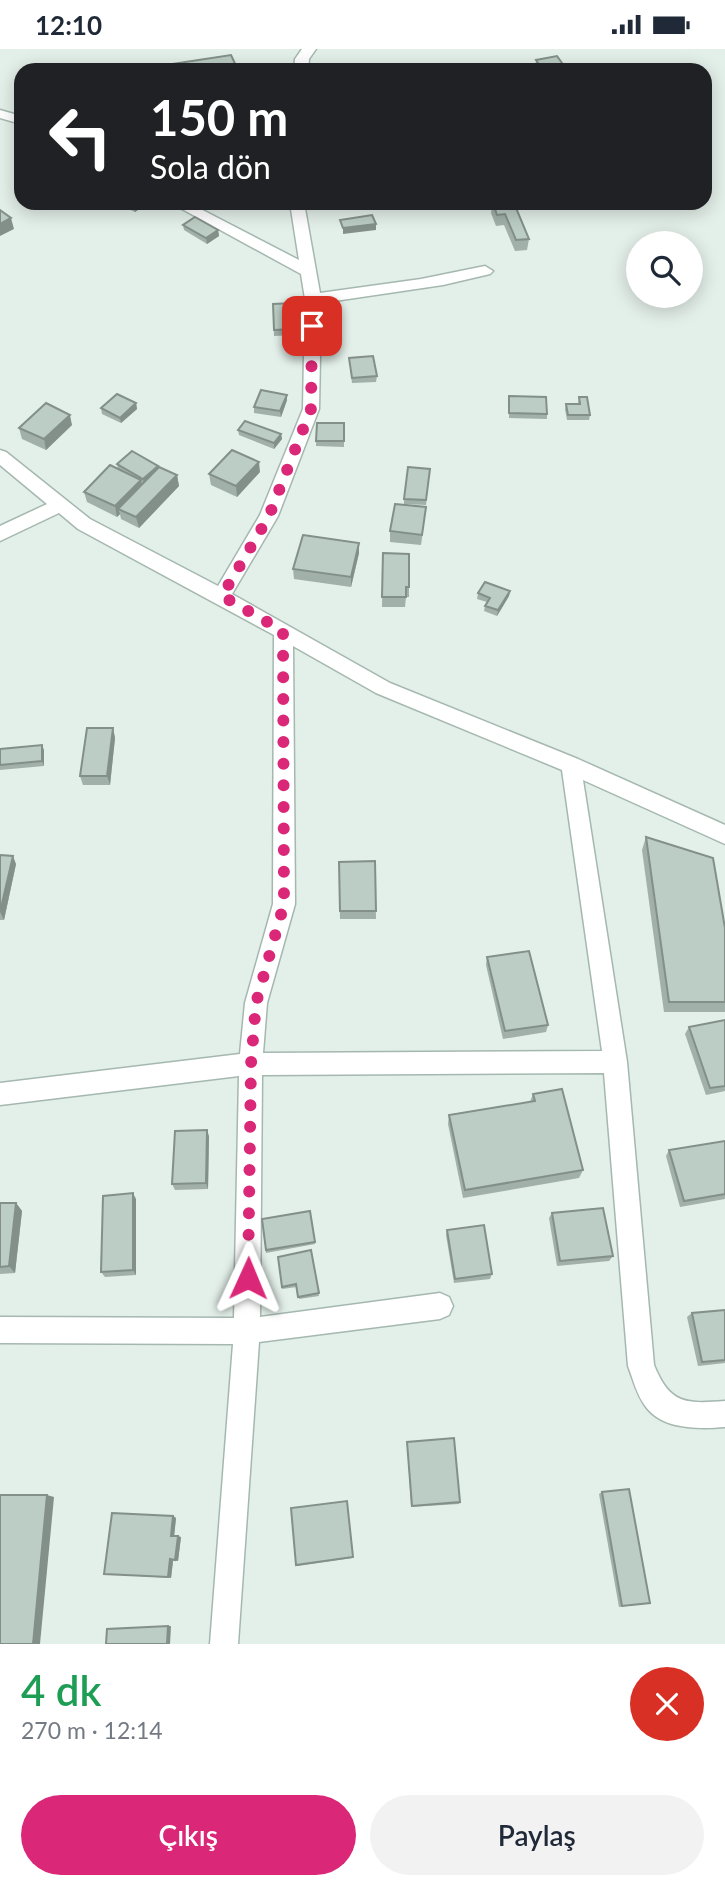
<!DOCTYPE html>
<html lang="tr">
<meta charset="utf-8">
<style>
body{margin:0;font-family:Lato,sans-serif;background:#f2f2f3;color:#1f2937;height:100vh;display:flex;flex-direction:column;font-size:26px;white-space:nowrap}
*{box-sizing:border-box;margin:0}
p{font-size:23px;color:#747a83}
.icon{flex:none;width:38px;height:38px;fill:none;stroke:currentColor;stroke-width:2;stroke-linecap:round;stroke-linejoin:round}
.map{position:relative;height:1595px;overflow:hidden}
.panel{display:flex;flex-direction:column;background:#fff;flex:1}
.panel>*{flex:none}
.top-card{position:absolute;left:14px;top:14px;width:698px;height:147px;border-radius:21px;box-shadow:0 4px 18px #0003;background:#202124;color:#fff;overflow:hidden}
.fabs{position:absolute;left:626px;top:182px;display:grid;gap:14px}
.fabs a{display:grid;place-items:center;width:77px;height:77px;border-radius:50%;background:#fff;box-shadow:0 4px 18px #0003;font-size:35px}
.pin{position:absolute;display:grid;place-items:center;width:60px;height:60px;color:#fff;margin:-30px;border-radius:14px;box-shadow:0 4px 10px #0006}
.me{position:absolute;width:77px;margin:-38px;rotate:1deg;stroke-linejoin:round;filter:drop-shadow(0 0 5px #0008)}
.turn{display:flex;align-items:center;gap:24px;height:147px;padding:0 21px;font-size:32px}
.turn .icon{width:91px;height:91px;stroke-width:2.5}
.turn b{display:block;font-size:49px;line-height:60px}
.round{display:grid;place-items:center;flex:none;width:74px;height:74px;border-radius:37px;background:#f2f2f3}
.headline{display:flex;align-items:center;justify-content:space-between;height:119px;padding:0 21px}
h1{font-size:42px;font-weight:600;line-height:52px;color:#1e9e55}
.action{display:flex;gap:14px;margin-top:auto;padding:14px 21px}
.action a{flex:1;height:80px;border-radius:42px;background:#db2777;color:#fff;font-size:28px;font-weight:600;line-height:80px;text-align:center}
.action a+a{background:#f2f2f3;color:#1f2937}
.status{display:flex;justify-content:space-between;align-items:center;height:49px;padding:0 35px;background:#fff;direction:ltr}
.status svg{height:19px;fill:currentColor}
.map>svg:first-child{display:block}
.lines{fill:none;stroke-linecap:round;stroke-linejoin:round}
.minor-casing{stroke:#a5b8b0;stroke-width:3}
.minor{fill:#fff;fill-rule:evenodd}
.wall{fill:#a1b0a9}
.shaded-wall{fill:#839089}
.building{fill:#bbcdc4;stroke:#839089;stroke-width:2}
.route{stroke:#db2777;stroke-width:12;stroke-dasharray:0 21.6}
</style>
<div class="status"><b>12:10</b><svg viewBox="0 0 49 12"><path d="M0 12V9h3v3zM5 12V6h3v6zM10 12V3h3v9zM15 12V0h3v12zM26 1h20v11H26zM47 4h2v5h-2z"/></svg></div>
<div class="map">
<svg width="725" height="1595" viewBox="0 0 725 1595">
<rect width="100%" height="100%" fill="#e3efe9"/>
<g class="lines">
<g class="minor-casing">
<g id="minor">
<polygon points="302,0 316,0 309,10 308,21 294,21 295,10"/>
<polygon points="0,61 21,67 21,75 0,69"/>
<path d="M171 154H189L299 211 290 154H304L320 244 421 230 485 217 493 222 490 225 443 236 321 254 319 360 278 467 232 545 390 634 578 710 725 776V795L583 731 627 1013 654 1316C670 1355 685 1355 725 1352V1378C700 1380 663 1381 646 1358 637 1347 633 1330 628 1317L604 1024 262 1026 260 1268 440 1244 449 1248 453 1257 449 1266 440 1270 259 1293 238 1595H210L233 1295 0 1294V1268L234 1269 239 1027 0 1056V1034L240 1005 245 954 273 855 274 586 78 480 59 464 0 492V477L47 455 0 416V401L6 403 90 470 218 537 260 466 303 360 305 250 301 225ZM293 597 376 644 562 721 602 1002 263 1004 267 954 295 855Z"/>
</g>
</g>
<use href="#minor" class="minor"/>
</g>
<g class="wall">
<polygon points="536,11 567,21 535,21"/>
<polygon points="122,154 148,154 135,163 122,157"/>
<polygon points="492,154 514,154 529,190 527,201 515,202 504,176 496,177 491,164"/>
<polygon points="183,176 218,181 219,187 207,195 184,181"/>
<polygon points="293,254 294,286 274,287 273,255"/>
<polygon points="349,309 377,327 376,333 352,334"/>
<polygon points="287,346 287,351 281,368 254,364 254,358"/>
<polygon points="509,347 547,365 547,370 509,369"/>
<polygon points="579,348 590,366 589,371 567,371 565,360 566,355 578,355"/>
<polygon points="136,354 137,360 121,374 102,365 101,359"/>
<polygon points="344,374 344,398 316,397 316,392"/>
<polygon points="72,376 46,401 22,390 19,379"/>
<polygon points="238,381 281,385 282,390 274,400 239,386"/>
<polygon points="117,415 158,417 158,419 177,426 179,437 139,479 121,470 120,465 117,468 87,453 84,443 118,420"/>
<polygon points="430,420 426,456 404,455 404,450"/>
<polygon points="260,423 237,448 211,436 209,425"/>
<polygon points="425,468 421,496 390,493 390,482"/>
<polygon points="359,504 351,538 294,530 293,520"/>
<polygon points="383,504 409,505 409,548 406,548 405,558 382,558"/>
<polygon points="510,542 509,547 497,567 484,562 485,557 487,553 477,550 478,544"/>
<polygon points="113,679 115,689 110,736 83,736 80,727"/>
<polygon points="0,700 44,701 44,717 0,721"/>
<polygon points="646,788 725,879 725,963 664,963 642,801"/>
<polygon points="0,806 16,815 4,871 0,871"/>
<polygon points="375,812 376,870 340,870 339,813"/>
<polygon points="487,908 548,976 546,983 503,990 486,916"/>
<polygon points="725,971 725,1042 706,1046 685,985 689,978"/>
<polygon points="533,1045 583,1121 579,1129 463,1149 448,1075 449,1066 530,1053"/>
<polygon points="209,1087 208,1140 175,1141 172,1135"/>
<polygon points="725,1092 725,1150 680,1158 666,1107 669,1101"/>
<polygon points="136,1150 136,1226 105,1228 101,1223"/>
<polygon points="0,1154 16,1154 22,1162 15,1224 0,1225"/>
<polygon points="310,1162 315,1195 266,1204 262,1170"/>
<polygon points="552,1164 613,1207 609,1212 557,1217 549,1169"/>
<polygon points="447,1181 492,1225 490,1230 454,1234 446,1186"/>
<polygon points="311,1201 319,1247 299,1250 297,1238 282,1240 278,1208"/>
<polygon points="725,1261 725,1314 698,1317 687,1268 692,1264"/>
<polygon points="407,1393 460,1453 459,1455 411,1458"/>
<polygon points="602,1443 650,1554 619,1558 599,1445"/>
<polygon points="347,1452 353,1509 297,1517 296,1516"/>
<polygon points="173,1467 176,1469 174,1487 181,1488 178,1512 173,1512 171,1529 104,1525"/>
</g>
<g class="shaded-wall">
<polygon points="139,154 148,154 135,163 134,157"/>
<polygon points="11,169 14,180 0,187 0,175"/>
<polygon points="376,175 376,181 343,185 343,179"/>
<polygon points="218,181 219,187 207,195 206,189"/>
<polygon points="287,346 287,351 281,368 280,362"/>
<polygon points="136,354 137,360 121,374 120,369"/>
<polygon points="70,366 72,376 46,401 44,390"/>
<polygon points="281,385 282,390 274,400 274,394"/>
<polygon points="259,413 260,423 237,448 236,437"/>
<polygon points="158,417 159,423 144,435 143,430"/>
<polygon points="177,426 179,437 139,479 136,468"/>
<polygon points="141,431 143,441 118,460 120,465 117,468 115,457"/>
<polygon points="359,494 359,504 351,538 351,528"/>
<polygon points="510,542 509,547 497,567 498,561"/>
<polygon points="113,679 115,689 110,736 107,727"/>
<polygon points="42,696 44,701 44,717 42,712"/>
<polygon points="13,807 16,815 4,871 0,863"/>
<polygon points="207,1081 209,1087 208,1140 206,1134"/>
<polygon points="133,1144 136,1150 136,1226 133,1221"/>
<polygon points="16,1154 22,1162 15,1224 9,1217"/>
<polygon points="47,1446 54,1448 40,1595 33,1595"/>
<polygon points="173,1467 176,1469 174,1488 171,1487"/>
<polygon points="178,1487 181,1488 178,1512 175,1511"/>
<polygon points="170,1510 173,1512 171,1529 168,1528"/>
<polygon points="168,1577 171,1577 170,1595 167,1595"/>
</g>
<g class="building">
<polygon points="231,6 238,21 175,21 172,15"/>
<polygon points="557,7 567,21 543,21 536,11"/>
<polygon points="127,154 139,154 134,157"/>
<polygon points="493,154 514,154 529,190 516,191 505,165 497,166"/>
<polygon points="0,161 11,169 0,175"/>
<polygon points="372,166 376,175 343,179 340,171"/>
<polygon points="195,168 218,181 206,189 183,176"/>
<polygon points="293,254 294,280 274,281 273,255"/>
<polygon points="373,307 377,327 352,329 349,309"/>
<polygon points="261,341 287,346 280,362 254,358"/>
<polygon points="117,345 136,354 120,369 101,359"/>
<polygon points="509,347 546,348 547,365 509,364"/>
<polygon points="579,348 587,348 590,366 568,366 566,355 580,355"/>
<polygon points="46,354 70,366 44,390 19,379"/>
<polygon points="245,372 281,385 274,394 238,381"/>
<polygon points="317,374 344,374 344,392 316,392"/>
<polygon points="232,401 259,413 236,437 209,425"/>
<polygon points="132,402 158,417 143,430 117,415"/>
<polygon points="110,416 141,431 115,457 84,443"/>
<polygon points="159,418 177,426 136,468 118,460"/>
<polygon points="408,418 430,420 426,451 404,450"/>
<polygon points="395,455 426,458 422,486 390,482"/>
<polygon points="303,486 359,494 351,528 293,520"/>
<polygon points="383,504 409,505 409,538 406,538 406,548 382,548"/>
<polygon points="485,533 510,542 498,561 485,557 490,549 478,544"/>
<polygon points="87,679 113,679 107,727 80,727"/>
<polygon points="42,696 42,712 0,716 0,700"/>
<polygon points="646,788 713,809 725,879 725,953 669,953"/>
<polygon points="0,806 13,807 0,863"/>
<polygon points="375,812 376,862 340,862 339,813"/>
<polygon points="529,902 548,976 505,982 487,908"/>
<polygon points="725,971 725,1037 710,1039 689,978"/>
<polygon points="562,1040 583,1121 465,1141 449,1066 535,1052 533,1045"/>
<polygon points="207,1081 206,1134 172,1135 175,1082"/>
<polygon points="725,1092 725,1145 684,1152 669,1101"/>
<polygon points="133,1144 133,1221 101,1223 103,1147"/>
<polygon points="0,1154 16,1154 9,1217 0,1218"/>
<polygon points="603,1159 613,1207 560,1212 552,1164"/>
<polygon points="310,1162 315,1193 266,1201 262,1170"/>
<polygon points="484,1176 492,1225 455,1230 447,1181"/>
<polygon points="311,1201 319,1244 298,1248 296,1235 282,1238 278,1208"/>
<polygon points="725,1261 725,1311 702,1313 692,1264"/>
<polygon points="454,1389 460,1453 412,1457 407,1393"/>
<polygon points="629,1440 650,1554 622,1557 602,1443"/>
<polygon points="0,1446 47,1446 33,1595 0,1595"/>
<polygon points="347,1452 353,1508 296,1516 291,1459"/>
<polygon points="112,1464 173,1467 171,1487 178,1487 175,1511 170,1510 168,1528 104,1525"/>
<polygon points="168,1577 167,1595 106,1595 107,1580"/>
</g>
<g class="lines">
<polyline class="route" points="248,1229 251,1015 256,954 284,855 283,582 222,547 269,467 311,360 312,277"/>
</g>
</svg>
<div class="fabs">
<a><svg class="icon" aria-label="search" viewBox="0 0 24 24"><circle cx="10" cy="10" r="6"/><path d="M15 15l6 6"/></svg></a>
</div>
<div class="pin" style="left:312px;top:277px;background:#d93025"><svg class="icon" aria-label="arrive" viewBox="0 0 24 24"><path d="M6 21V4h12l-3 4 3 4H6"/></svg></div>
<svg class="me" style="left:248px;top:1229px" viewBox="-20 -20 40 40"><path d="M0-17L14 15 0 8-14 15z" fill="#db2777" stroke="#fff" stroke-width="4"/></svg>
<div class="top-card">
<div class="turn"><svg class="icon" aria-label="left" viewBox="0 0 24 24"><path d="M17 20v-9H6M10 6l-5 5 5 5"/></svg><div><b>150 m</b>Sola dön</div></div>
</div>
</div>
<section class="panel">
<div class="headline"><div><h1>4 dk</h1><p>270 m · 12:14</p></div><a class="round" style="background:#d93025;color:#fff"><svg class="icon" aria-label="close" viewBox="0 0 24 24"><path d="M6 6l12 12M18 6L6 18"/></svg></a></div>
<div class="action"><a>Çıkış</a><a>Paylaş</a></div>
</section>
